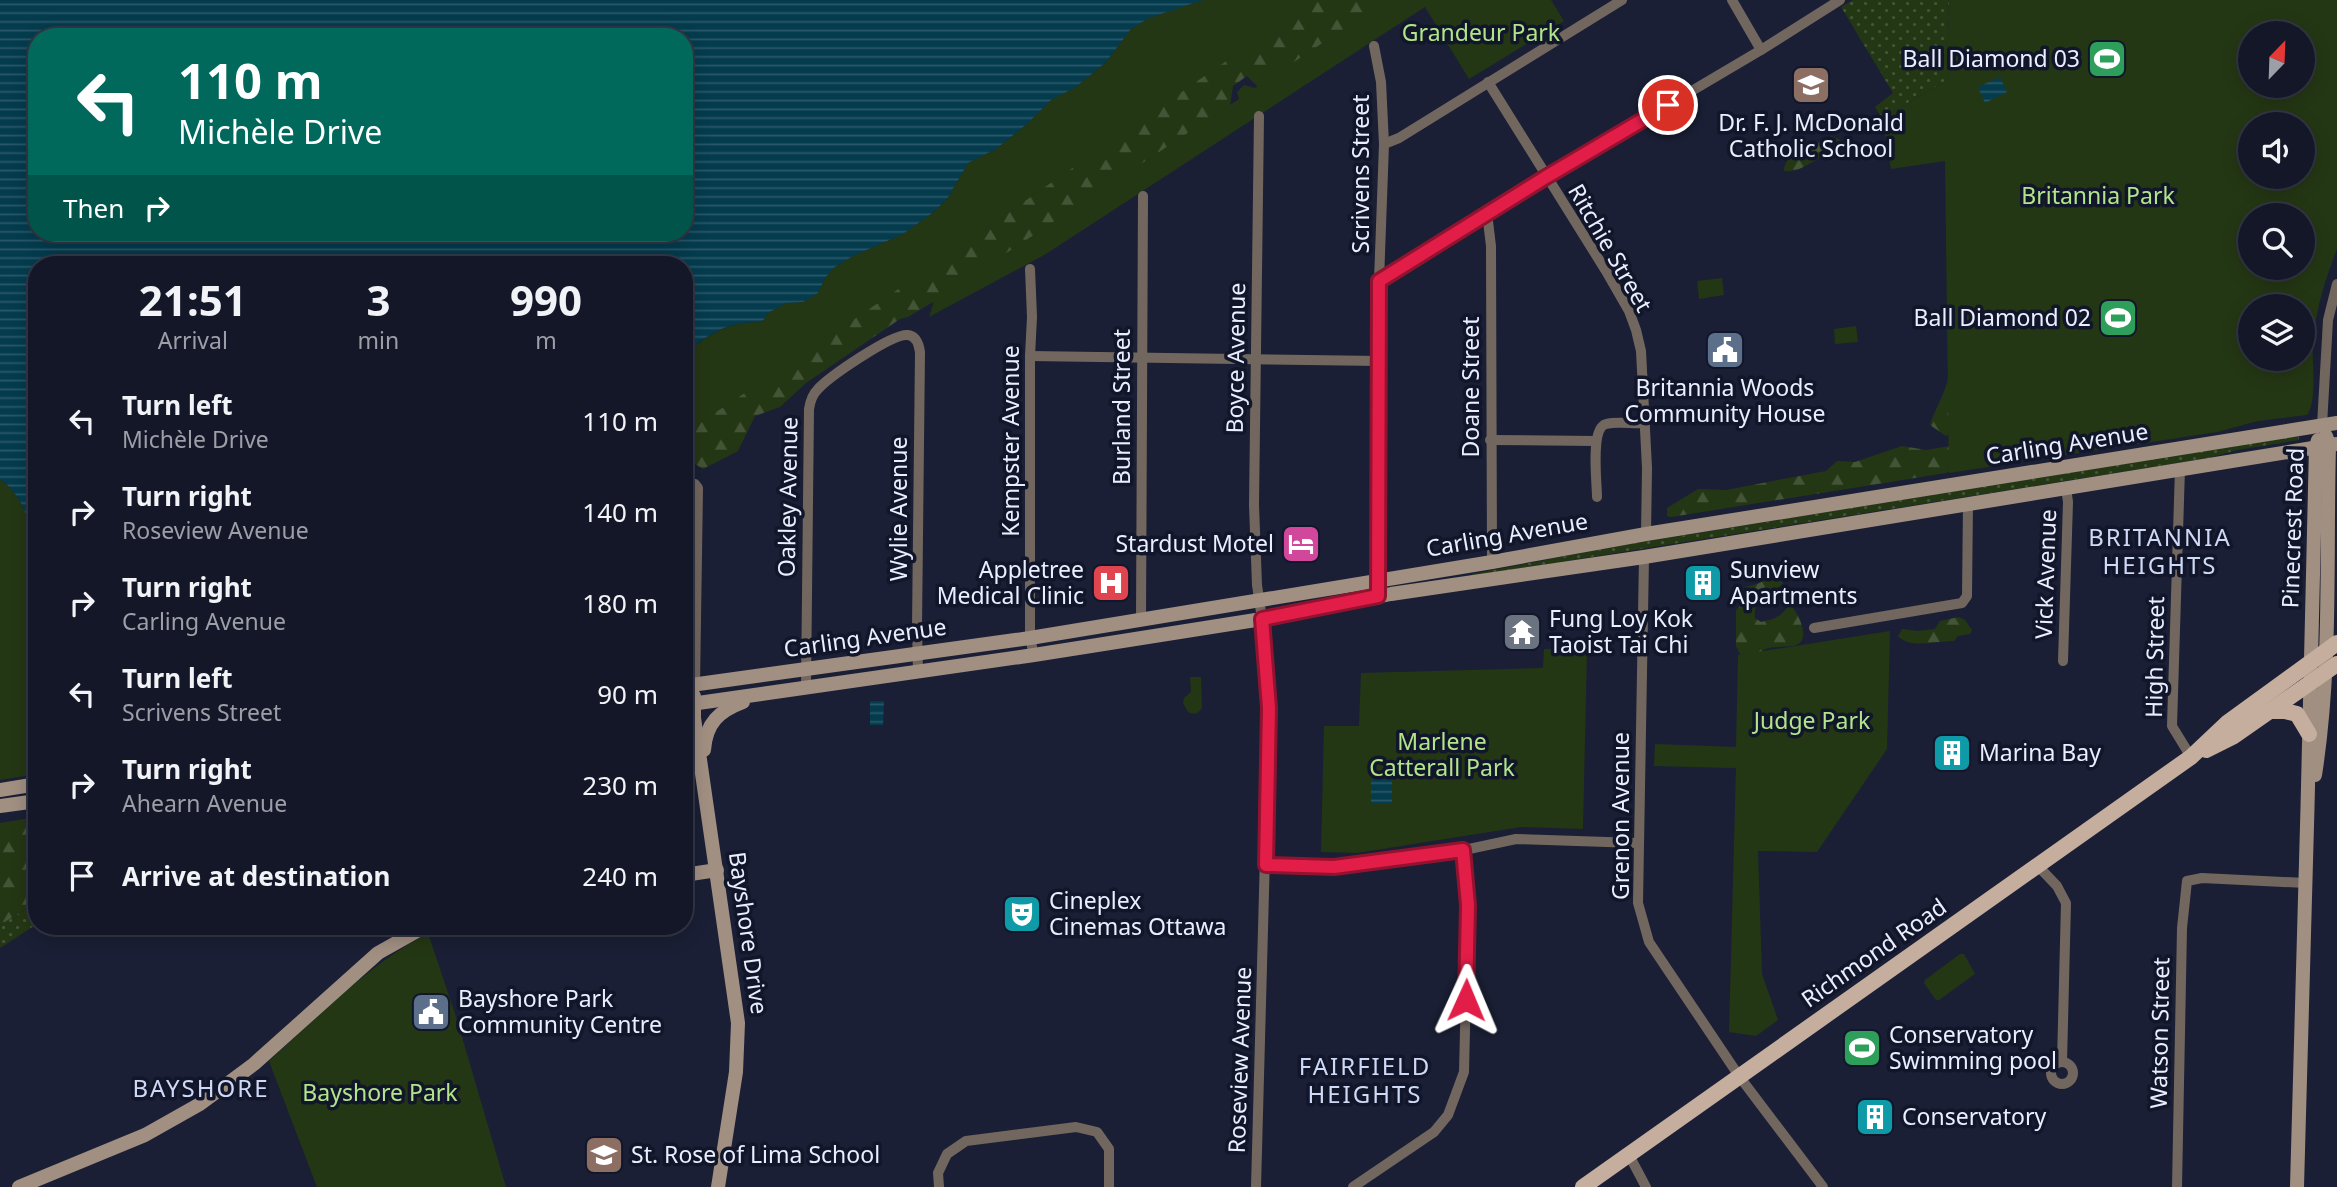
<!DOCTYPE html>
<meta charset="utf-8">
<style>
body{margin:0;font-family:"Noto Sans",sans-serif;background:#1d2030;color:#f1f3f6;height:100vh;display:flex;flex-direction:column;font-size:26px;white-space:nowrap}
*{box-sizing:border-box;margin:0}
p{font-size:23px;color:#9d9fa8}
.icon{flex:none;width:38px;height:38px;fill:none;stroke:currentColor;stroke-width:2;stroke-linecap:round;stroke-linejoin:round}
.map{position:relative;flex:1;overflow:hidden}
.drawer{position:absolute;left:28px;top:256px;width:665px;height:679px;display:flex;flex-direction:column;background:#141728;border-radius:28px;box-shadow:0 4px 18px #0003,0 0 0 2px #333645}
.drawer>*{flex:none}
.banner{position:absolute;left:28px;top:28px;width:665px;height:214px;border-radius:28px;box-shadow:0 4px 18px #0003,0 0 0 2px #333645;background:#00695c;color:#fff;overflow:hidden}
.needle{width:46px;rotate:23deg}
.controls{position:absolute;left:2238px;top:21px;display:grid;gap:14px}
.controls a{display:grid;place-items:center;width:77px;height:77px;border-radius:50%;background:#141728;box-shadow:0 4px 18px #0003,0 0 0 2px #333645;font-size:35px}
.pin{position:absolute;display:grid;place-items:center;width:60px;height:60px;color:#fff;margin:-30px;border:4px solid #fff;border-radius:50%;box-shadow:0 2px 7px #0007}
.me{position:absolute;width:77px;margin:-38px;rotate:1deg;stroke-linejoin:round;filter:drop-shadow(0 0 5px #0008)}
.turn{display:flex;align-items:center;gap:24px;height:147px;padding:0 35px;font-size:32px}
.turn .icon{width:91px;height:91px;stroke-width:2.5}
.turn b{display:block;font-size:49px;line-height:60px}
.then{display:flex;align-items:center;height:66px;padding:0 35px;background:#0003;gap:14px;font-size:26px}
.eta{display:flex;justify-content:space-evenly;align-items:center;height:119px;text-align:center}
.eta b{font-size:42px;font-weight:700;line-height:49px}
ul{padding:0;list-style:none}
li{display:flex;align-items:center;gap:21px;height:91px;padding:0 35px}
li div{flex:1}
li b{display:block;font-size:26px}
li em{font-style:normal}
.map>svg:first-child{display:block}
.grass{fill:url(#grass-dots)}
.forest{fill:url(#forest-firs)}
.park{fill:#243714;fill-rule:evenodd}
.water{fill:url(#water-rules);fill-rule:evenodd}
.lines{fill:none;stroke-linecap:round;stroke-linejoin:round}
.street{stroke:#72675f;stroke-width:10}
.secondary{stroke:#a18f82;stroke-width:14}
.primary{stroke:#c5ae9d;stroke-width:16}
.route-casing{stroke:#92132f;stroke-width:18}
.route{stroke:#e11d48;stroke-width:12}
.labels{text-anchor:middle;stroke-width:7;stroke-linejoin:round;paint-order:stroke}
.park-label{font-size:23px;fill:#b2e589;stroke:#11162a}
.poi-label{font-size:23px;fill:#eaeefe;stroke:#11162a;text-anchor:start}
.street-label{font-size:23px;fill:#eaeefe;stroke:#11162a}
.neighbourhood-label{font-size:24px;letter-spacing:2px;fill:#cfd8f4;stroke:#11162a}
</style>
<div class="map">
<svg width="2337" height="1187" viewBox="0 0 2337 1187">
<defs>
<pattern id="grass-dots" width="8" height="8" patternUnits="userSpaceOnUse" patternTransform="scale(1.75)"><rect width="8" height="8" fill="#243714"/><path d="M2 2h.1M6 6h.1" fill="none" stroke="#445437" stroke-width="1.8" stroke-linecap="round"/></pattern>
<pattern id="forest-firs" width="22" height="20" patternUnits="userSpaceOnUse" patternTransform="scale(1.75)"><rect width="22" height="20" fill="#243714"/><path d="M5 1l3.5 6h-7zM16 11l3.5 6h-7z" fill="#445437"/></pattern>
<pattern id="water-rules" width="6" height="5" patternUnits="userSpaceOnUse" patternTransform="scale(1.75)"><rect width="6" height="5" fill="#043c4e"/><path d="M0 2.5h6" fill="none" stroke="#295869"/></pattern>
</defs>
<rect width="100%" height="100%" fill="#1a1f35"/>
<g class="grass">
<polygon points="1853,0 1949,0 1947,80 1882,118 1875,107 1893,93 1841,7"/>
<polygon points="2294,436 2299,437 2299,440 2237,450 2208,458 1473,576 1472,574 1618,546"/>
<polygon points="37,902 37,924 0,948 0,925"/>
</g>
<g class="forest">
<polygon points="1239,0 1419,0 1264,93 1247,76 1233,86 1230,106 953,290 908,317 900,319 806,383 780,407 755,416 738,451 703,469 689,460 684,463 684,390"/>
<path d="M1831 136 1843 141C1825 151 1806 173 1784 171 1785 149 1815 147 1831 136Z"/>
<path d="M1948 378 1950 434 1946 436 1930 425C1935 408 1945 395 1948 378Z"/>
<polygon points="1902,446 1926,450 1950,446 1955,468 1946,473 1671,517 1667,516 1667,508 1698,489 1726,490 1826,471 1837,461 1855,462"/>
<path d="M1772 577H1776L1783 583C1772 595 1752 599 1755 618L1761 622C1774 619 1779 618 1788 607H1792C1798 613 1810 637 1798 644 1791 649 1774 644 1763 650L1762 656 1742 658 1736 646V610C1744 603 1746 597 1745 587L1757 584Z"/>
<path d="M1959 617 1965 620 1972 630 1970 634 1958 636 1954 641C1936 640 1912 650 1898 636L1902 629 1917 631 1935 629 1940 621Z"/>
<polygon points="37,817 37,902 0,925 0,823"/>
</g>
<g class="park">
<path d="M1203 0H1316C1104 143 898 294 684 433V354C710 334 728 321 762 322L768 313 786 303 803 302 818 293 825 278 835 267 853 256 903 234 931 214 947 199 968 163 996 149 1027 124 1051 100 1076 87 1106 62 1131 29 1149 18Z"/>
<polygon points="1387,0 1551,0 1564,21 1469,79 1425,7 1046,254 929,317 934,301 1239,99 1237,92 1244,85 1255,88"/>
<path d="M1949 0H2337V249C2324 282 2314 315 2313 350 2312 367 2317 402 2307 415L2258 421 2217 432 1949 473 1945 161 1891 169 1882 118 1947 80ZM2250 33H2303V86H2250ZM2250 124H2303V177H2250ZM2250 215H2303V268H2250ZM2250 306H2303V359H2250Z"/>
<polygon points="1722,278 1724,295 1699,299 1697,281"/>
<polygon points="1856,326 1858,342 1835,344 1834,329"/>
<path d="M0 479C10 486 16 494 22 505 28 517 26 526 37 535V774L0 780Z"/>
<polygon points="1890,631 1887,749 1817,852 1758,851 1762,974 1778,1020 1756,1036 1729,1032 1736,768 1654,766 1655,744 1736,747 1738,655"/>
<polygon points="1544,649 1587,649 1583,829 1521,827 1357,853 1321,852 1324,726 1359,726 1361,673 1543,668"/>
<path d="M1190 677H1201L1202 708C1198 714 1195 715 1188 712L1183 703 1184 698 1191 692Z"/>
<path d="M428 933 457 1020 506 1187H317L269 1061C320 1015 368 965 428 933Z"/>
<polygon points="1960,954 1964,954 1975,974 1939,1000 1936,1000 1924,983 1925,980"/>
</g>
<g class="water">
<path d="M0 0H1203L1149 18 1131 29 1106 62 1076 87 1051 100 1027 124 996 149 968 163 947 199 931 214 903 234 853 256 835 267 825 278 818 293 803 302 786 303 768 313 762 322C728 321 710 333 684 354V264H37V535C26 526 28 517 22 505 16 494 10 486 0 479ZM37 37H684V233H37Z"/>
<polygon points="2000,77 2007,92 1985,103 1978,87"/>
<polygon points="870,701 884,701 883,725 870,725"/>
<rect x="1371" y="780" width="21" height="23"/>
</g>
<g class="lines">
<g class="street">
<polyline points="1732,0 1761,50"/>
<polyline points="1374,46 1381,82 1384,144 1379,281 1378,596"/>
<polyline points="1488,82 1606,271 1629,311 1636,330 1641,351 1647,468 1646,534"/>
<polyline points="1384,144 1399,138 1622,0"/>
<polyline points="1487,213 1491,246 1492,562"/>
<polyline points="1030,269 1032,317 1030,356 1030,638 1034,655"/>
<polyline points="1379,281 1546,177 1761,50 1840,0"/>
<polyline points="1030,356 1380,361"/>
<polyline points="2322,425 2328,320 2337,284"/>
<polyline points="1490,440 1596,441"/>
<polyline points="2180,468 2172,726 2191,757"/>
<polyline points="684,487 695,484 698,488 695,685"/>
<path d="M1597 497C1597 483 1590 428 1606 424 1617 421 1633 424 1645 423"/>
<polyline points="1644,557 1638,903 1649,942 1739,1076 1823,1187"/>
<polyline points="1141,619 1143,196"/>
<polyline points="1814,628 1962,603 1967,596 1968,504"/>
<polyline points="2063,661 2068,502 2066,488"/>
<path d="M806 687 809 409C810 402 812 395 818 389 829 377 892 333 908 335 916 336 919 345 920 352L917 627 918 673"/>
<polyline points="1266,865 1334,867 1369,864 1469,849 1516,839 1637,843"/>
<polyline points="2037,865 2057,886 2066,903 2062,1062"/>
<circle cx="2062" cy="1073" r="11"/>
<polyline points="1629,1155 1646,1187"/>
<polyline points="939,1187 938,1173 947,1154 966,1141 1076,1127 1097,1132 1109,1149 1109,1187"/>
<polyline points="1256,1187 1269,708 1262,619 1257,585 1254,505 1259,116"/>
<polyline points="1353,1187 1434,1132 1448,1115 1464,1072 1468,905 1463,850"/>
<polyline points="2177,1187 2182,928 2187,881 2202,878 2306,883"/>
</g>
<g class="secondary">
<polyline points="684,686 1030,638 1492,562 1646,534 2337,423"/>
<polyline points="694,696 694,718 738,1023 736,1072 718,1187"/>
<polyline points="684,705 1034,655 1262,619 1391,594 1644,557 2337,444"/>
<path d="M704 750C706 723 719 711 743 702"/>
<path d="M2315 775C2332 666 2326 555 2329 445L2326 436"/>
<polyline points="0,790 37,784"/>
<polyline points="0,806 37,801"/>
<polyline points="684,875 717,870"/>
<polyline points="19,1187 145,1135 200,1104 254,1064 378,953 426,926"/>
<path d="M2297 1187C2304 940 2311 694 2316 447L2318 440"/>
</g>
<g class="primary">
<polyline points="2270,711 2285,711 2297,714 2309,734"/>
<polyline points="2206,750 2234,736 2337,664"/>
<polyline points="1583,1187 2191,757 2227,723 2337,643"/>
</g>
</g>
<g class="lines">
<g class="route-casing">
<polyline id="route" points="1466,1000 1468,905 1463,850 1334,867 1266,865 1269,708 1262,619 1378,596 1379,281 1546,177 1668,105"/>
</g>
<use href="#route" class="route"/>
</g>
<defs>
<g id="stadium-square" transform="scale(2.0125)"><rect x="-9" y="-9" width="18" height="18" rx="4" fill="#2e9e5b" stroke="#11162a"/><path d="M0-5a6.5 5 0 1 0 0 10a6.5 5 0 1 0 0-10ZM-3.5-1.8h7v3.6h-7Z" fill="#fff"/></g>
<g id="school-square" transform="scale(2.0125)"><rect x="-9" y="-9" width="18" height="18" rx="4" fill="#8d6e63" stroke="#11162a"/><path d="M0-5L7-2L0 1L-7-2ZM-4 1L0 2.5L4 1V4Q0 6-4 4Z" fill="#fff"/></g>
<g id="civic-square" transform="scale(2.0125)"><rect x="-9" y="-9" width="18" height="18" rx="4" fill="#5c6f8a" stroke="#11162a"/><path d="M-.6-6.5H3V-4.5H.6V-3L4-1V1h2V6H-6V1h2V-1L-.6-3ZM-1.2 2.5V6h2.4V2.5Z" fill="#fff"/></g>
<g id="hotel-square" transform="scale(2.0125)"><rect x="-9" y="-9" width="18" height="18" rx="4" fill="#d1479c" stroke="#11162a"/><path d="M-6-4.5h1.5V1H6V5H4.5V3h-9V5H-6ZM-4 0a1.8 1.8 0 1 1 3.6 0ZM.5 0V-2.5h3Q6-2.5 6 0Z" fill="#fff"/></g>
<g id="hospital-square" transform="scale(2.0125)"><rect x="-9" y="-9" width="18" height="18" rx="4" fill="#e0444e" stroke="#11162a"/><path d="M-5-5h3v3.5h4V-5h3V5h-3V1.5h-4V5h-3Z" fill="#fff"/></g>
<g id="building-square" transform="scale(2.0125)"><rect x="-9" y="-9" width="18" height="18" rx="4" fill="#0f9aa8" stroke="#11162a"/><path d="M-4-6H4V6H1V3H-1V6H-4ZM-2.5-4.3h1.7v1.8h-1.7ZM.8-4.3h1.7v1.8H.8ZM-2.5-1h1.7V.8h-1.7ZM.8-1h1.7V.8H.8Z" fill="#fff"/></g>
<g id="temple-square" transform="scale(2.0125)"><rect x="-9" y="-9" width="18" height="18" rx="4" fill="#6b7280" stroke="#11162a"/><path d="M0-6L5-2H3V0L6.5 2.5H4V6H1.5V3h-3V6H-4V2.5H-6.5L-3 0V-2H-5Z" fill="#fff"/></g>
<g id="theatre-square" transform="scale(2.0125)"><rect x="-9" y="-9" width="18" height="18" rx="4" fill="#0f9aa8" stroke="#11162a"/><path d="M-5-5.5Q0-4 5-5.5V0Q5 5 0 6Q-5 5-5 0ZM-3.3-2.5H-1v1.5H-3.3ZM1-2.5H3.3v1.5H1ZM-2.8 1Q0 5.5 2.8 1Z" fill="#fff"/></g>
</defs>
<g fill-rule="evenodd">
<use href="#stadium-square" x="2107" y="59"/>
<use href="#school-square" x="1811" y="85"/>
<use href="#stadium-square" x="2118" y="318"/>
<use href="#civic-square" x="1725" y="350"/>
<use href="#hotel-square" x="1301" y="544"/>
<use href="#hospital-square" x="1111" y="583"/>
<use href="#building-square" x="1703" y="583"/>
<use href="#temple-square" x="1522" y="632"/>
<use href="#building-square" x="1952" y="753"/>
<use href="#theatre-square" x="1022" y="914"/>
<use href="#civic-square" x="431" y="1012"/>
<use href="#stadium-square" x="1862" y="1048"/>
<use href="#building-square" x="1875" y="1117"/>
<use href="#school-square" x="604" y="1155"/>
</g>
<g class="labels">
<g class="park-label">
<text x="1481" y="41">Grandeur Park</text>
<text x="2098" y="204">Britannia Park</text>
<text x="1812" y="729">Judge Park</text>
<text x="1442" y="750">Marlene<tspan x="1442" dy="26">Catterall Park</tspan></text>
<text x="380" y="1101">Bayshore Park</text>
</g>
<g class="poi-label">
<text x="2080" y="67" text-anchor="end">Ball Diamond 03</text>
<text x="1811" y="131" text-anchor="middle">Dr. F. J. McDonald<tspan x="1811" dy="26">Catholic School</tspan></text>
<text x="2091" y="326" text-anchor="end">Ball Diamond 02</text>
<text x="1725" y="396" text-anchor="middle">Britannia Woods<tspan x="1725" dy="26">Community House</tspan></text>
<text x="1274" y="552" text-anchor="end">Stardust Motel</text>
<text x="1084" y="578" text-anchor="end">Appletree<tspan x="1084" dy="26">Medical Clinic</tspan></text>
<text x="1730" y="578">Sunview<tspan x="1730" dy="26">Apartments</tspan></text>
<text x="1549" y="627">Fung Loy Kok<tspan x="1549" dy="26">Taoist Tai Chi</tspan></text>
<text x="1979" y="761">Marina Bay</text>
<text x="1049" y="909">Cineplex<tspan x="1049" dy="26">Cinemas Ottawa</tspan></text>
<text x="458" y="1007">Bayshore Park<tspan x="458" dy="26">Community Centre</tspan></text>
<text x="1889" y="1043">Conservatory<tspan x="1889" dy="26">Swimming pool</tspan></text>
<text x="1902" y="1125">Conservatory</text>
<text x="631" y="1163">St. Rose of Lima School</text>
</g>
<g class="street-label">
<text transform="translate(1361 174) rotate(-90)" y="8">Scrivens Street</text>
<text transform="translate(1610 248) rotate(60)" y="8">Ritchie Street</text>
<text transform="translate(1236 358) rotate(-89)" y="8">Boyce Avenue</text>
<text transform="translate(1471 387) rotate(-90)" y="8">Doane Street</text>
<text transform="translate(1122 407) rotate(-90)" y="8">Burland Street</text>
<text transform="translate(1011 441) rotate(-90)" y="8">Kempster Avenue</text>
<text transform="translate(2067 444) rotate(-9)" y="8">Carling Avenue</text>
<text transform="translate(788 497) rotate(-89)" y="8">Oakley Avenue</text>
<text transform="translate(899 509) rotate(-90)" y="8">Wylie Avenue</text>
<text transform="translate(2293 528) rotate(-88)" y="8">Pinecrest Road</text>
<text transform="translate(1507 535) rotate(-10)" y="8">Carling Avenue</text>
<text transform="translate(2046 574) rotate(-88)" y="8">Vick Avenue</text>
<text transform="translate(865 638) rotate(-8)" y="8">Carling Avenue</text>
<text transform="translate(2155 657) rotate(-89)" y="8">High Street</text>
<text transform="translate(1621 816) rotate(-90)" y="8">Grenon Avenue</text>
<text transform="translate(748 933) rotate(82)" y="8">Bayshore Drive</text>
<text transform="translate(1874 953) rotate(-35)" y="8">Richmond Road</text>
<text transform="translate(2160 1033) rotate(-89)" y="8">Watson Street</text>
<text transform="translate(1240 1060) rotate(-88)" y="8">Roseview Avenue</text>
</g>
<g class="neighbourhood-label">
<text x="2160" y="546">BRITANNIA<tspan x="2160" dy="28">HEIGHTS</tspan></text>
<text x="1365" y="1075">FAIRFIELD<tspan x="1365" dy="28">HEIGHTS</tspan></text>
<text x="201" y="1097">BAYSHORE</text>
</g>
</g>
</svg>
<div class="controls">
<a><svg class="needle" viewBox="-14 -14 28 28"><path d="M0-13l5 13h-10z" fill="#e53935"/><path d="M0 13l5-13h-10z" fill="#9d9fa8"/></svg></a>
<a><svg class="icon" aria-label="sound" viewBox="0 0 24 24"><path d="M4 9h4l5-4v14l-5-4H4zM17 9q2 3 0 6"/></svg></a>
<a><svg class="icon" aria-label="search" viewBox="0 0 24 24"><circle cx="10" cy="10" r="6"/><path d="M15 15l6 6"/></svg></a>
<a><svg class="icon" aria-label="layers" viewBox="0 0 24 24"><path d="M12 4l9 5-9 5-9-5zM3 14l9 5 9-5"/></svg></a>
</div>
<div class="pin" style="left:1668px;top:105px;background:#d93025"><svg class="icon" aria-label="arrive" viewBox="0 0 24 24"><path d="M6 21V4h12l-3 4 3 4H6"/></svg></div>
<svg class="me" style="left:1466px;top:1000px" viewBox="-20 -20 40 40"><path d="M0-17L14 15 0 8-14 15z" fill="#e11d48" stroke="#fff" stroke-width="4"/></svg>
<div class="banner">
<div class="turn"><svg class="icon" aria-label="left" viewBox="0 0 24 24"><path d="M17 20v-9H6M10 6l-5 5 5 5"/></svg><div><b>110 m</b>Michèle Drive</div></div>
<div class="then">Then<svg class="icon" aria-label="right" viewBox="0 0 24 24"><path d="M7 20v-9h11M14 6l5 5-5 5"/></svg></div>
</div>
<section class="drawer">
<div class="eta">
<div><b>21:51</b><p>Arrival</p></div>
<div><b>3</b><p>min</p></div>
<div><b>990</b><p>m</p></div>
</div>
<ul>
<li><svg class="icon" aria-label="left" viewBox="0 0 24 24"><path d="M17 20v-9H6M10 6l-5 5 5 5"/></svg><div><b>Turn left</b><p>Michèle Drive</p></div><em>110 m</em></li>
<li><svg class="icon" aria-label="right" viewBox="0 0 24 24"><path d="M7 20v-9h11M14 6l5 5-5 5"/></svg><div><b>Turn right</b><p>Roseview Avenue</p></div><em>140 m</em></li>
<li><svg class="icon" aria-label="right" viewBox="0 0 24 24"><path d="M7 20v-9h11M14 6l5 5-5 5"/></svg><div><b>Turn right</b><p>Carling Avenue</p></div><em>180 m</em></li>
<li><svg class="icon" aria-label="left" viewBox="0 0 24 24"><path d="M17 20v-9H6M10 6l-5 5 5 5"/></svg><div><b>Turn left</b><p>Scrivens Street</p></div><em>90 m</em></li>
<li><svg class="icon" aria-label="right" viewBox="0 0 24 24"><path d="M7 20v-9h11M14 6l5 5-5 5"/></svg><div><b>Turn right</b><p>Ahearn Avenue</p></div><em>230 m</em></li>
<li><svg class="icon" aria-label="arrive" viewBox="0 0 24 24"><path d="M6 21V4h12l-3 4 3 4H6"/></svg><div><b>Arrive at destination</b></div><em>240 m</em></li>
</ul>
</section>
</div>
